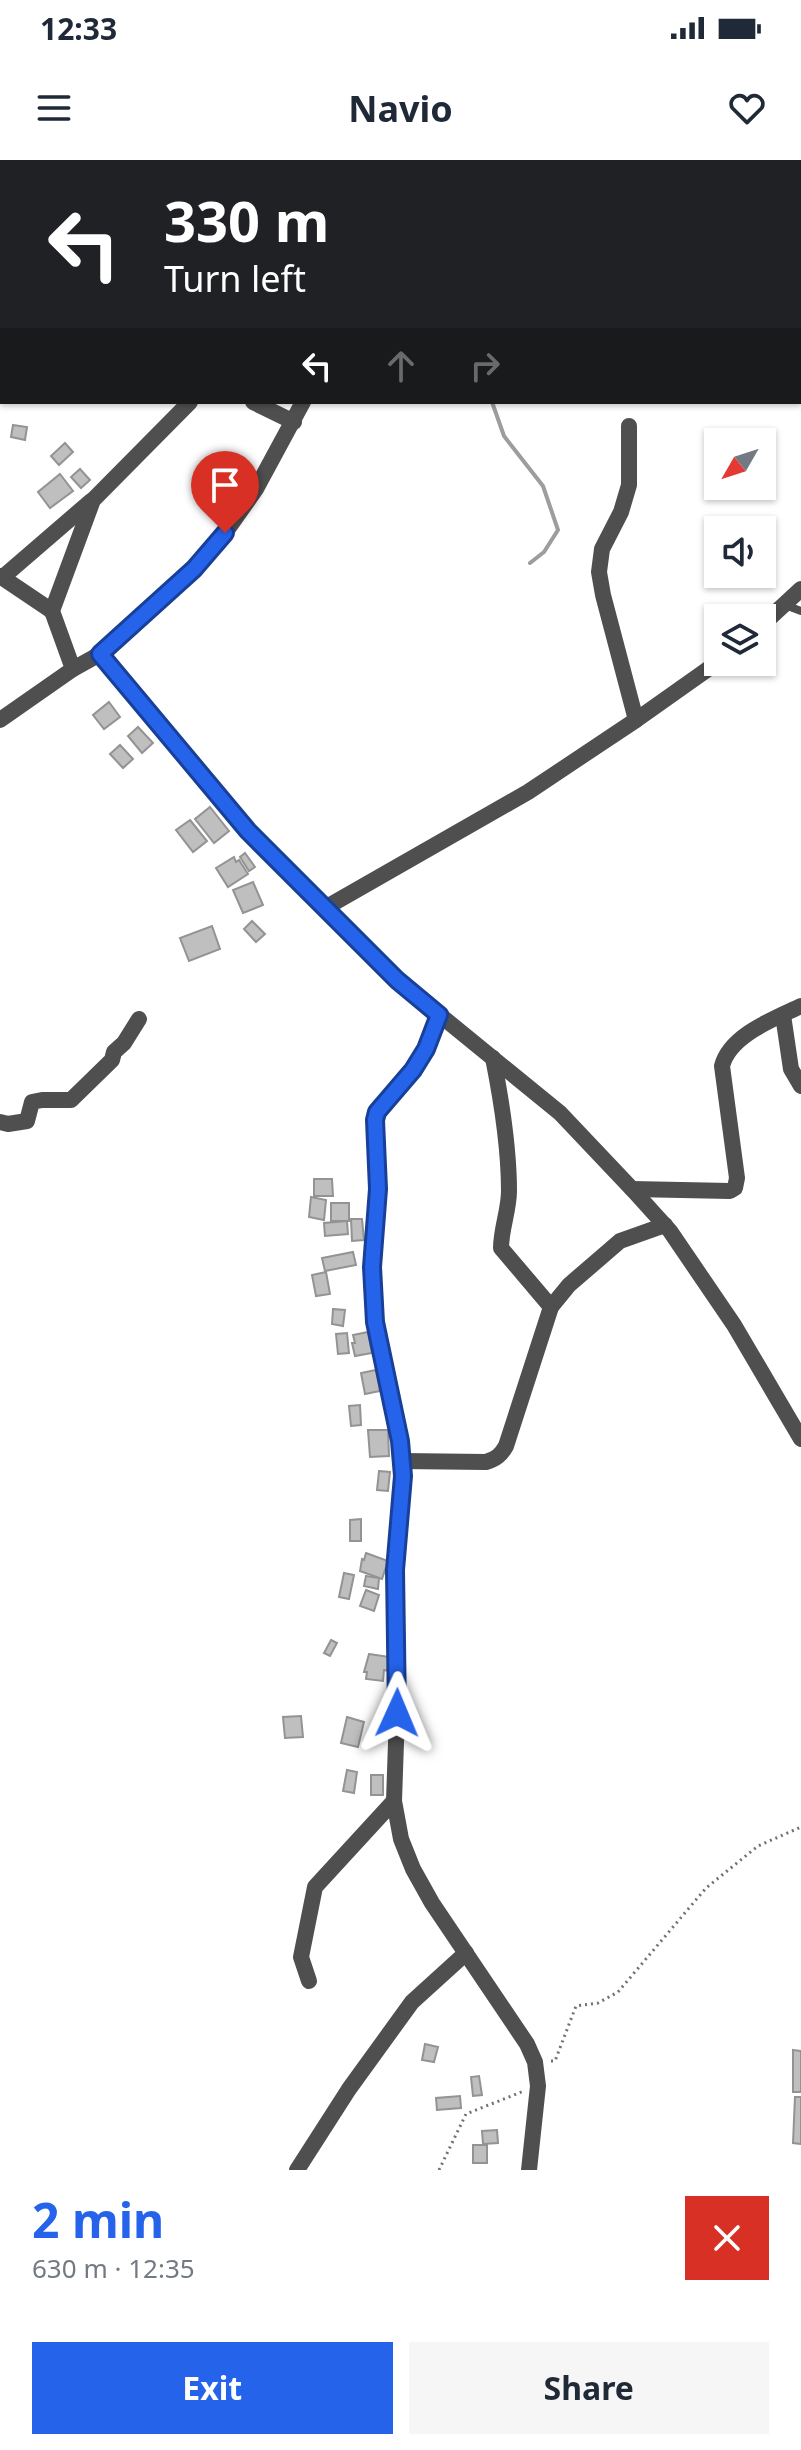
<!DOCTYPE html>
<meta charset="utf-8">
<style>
body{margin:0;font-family:"Noto Sans",sans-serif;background:#f6f6f7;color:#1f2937;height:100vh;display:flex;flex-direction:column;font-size:30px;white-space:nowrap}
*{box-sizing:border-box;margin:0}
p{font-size:26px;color:#747a83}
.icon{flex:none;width:44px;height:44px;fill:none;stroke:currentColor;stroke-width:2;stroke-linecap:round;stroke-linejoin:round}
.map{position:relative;height:2010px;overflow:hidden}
.details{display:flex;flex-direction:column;background:#fff;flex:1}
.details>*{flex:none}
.top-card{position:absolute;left:0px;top:0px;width:802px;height:244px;box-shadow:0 2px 6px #0004;background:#202124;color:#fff;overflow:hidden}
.needle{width:52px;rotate:231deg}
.buttons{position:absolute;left:704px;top:268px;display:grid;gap:16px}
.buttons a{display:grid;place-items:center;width:72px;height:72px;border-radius:0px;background:#fff;box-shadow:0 2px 6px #0004;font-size:40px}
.pin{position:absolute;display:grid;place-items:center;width:68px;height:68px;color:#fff;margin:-82px -34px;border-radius:50% 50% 50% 0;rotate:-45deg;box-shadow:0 0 8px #0007}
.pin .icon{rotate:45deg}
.me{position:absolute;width:88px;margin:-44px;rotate:1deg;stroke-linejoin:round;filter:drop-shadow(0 0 6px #0008)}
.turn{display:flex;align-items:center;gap:28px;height:168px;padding:0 32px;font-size:36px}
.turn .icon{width:104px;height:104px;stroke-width:2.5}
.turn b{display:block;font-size:56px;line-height:68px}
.lanes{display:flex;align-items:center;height:76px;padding:0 32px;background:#0003;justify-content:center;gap:40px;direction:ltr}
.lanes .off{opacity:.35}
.round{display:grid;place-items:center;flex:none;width:84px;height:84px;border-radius:0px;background:#f6f6f7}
.overview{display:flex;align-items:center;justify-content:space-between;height:136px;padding:0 32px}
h1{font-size:48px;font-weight:700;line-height:60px;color:#2563eb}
.action{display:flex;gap:16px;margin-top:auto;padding:16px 32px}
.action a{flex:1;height:92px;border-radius:0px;background:#2563eb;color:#fff;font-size:32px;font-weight:700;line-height:92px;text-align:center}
.action a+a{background:#f6f6f7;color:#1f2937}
.status{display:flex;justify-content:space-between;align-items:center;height:56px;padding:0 40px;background:#fff;direction:ltr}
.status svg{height:22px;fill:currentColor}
header{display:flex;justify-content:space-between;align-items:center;height:104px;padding:0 32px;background:#fff;font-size:36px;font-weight:700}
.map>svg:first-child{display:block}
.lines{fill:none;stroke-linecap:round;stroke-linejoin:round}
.stream{stroke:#9d9d9d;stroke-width:4}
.building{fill:#bfbfbf;stroke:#939393;stroke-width:2}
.path{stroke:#717171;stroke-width:3;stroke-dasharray:2 4;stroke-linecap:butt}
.lane{stroke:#4f4f4f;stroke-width:8}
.street{stroke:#4f4f4f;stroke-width:16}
.route-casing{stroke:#184099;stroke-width:20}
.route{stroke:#2563eb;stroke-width:14}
</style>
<div class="status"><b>12:33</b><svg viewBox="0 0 49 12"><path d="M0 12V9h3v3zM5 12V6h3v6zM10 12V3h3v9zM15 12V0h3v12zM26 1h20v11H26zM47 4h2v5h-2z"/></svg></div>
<header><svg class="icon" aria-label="menu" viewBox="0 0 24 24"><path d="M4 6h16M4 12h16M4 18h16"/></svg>Navio<svg class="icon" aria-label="heart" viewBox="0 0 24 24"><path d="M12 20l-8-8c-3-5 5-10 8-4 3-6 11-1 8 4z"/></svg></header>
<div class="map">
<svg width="801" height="2010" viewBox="0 0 801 2010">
<rect width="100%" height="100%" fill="#fff"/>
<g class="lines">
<g class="stream">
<polyline points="749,2 750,0"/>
<polyline points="492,242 504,276 543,326 558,370 544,392 530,403"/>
</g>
</g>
<g class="building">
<polygon points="13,265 27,267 25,280 11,277"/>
<polygon points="65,283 73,292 59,305 51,296"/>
<polygon points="80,309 90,320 81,328 71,317"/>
<polygon points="60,314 73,331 50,348 38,332"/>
<polygon points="109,542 120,557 104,569 93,555"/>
<polygon points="138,567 153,583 142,593 128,576"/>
<polygon points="120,585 133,599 123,608 110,594"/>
<polygon points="210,647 229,671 214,683 195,659"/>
<polygon points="190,660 207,681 193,692 176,670"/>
<polygon points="245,693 255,707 249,711 240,697"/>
<polygon points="234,697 236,702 239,700 248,714 228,727 216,708"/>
<polygon points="253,722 263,745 243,753 233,730"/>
<polygon points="252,761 265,774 256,782 244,769"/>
<polygon points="212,766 220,789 189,801 180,778"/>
<polygon points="314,1019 332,1019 333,1036 314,1036"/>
<polygon points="311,1037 326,1040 324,1060 309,1057"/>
<rect x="331" y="1043" width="18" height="18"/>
<polygon points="351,1059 362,1059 364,1080 352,1081"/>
<polygon points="347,1061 348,1074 325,1076 324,1063"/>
<polygon points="353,1092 356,1105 325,1111 322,1098"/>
<polygon points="326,1112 330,1134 316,1136 312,1115"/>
<polygon points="333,1149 345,1150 343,1166 332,1164"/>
<polygon points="368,1172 372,1193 355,1196 352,1183 355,1183 353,1175"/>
<polygon points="347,1173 349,1193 338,1194 336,1174"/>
<polygon points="376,1210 380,1231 365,1234 361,1213"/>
<polygon points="360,1245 361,1265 351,1266 349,1246"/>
<polygon points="368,1270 388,1270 389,1296 370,1297"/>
<polygon points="379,1311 390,1312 388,1331 377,1330"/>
<polygon points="361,1359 361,1381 350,1381 350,1360"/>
<polygon points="366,1393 388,1401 382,1419 360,1411 362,1399 364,1400"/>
<polygon points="344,1413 354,1415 349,1439 339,1437"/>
<polygon points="366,1416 379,1418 378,1429 364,1426"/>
<polygon points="366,1430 379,1435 374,1451 360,1446"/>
<polygon points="331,1480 337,1483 330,1496 324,1493"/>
<polygon points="369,1494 390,1497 389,1511 384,1510 383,1521 366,1519 367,1512 364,1512"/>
<polygon points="301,1556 303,1577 285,1578 283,1557"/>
<polygon points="347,1557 364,1562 358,1587 341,1583"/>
<polygon points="347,1610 357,1612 354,1633 343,1631"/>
<rect x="371" y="1615" width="12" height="20"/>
<polygon points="425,1884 438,1887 434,1902 422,1900"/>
<polygon points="793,1890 801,1891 801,1932 793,1932"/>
<polygon points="479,1916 482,1935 473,1936 471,1917"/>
<polygon points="460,1936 461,1948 437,1950 436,1938"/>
<polygon points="795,1937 801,1937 801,1984 793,1983"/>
<polygon points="497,1970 498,1983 483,1984 482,1971"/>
<rect x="473" y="1985" width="14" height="18"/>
</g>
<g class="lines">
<g class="path">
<polyline points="551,1901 555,1901 576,1846 598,1843 618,1832 706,1728 758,1686 801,1667"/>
<polyline points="439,2010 466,1954 524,1931"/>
</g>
<polyline class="lane" points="785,445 801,451"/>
<g class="street">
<polyline points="18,2 18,0"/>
<polyline points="433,2 436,0"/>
<polyline points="0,65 2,65"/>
<polyline points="0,118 2,105"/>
<polyline points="0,131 2,132"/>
<polyline points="253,242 294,262"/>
<polyline points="629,266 629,325 621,352 602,389 599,412 603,435 636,560"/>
<polyline points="0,416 52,451"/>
<polyline points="3,417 91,341"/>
<polyline points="762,465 801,429"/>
<polyline points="100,494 248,671 397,820 560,953 632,1029 670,1071 734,1165 801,1279"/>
<polyline points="73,509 100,494 194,409 225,373 256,329 303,242"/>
<polyline points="0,560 73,509 52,451 93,340 190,242"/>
<polyline points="325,748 528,632 636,560 718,502"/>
<polyline points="439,855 426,889 413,910 377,952 375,960 378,1029 372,1107 375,1162 400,1281 403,1316 395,1410 398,1524 394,1641 401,1679 413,1709 432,1743 527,1884 535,1902 538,1926 529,2010"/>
<polyline points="783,855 791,909 801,926"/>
<path d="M493 898C502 943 509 986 509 1031 509 1050 501 1069 501 1088L551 1147"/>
<polyline points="0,962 8,964 27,961 32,942 42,940 71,940 112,900 114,892 124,883 139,859"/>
<path d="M632 1029 730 1031 735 1028 737 1018 722 906C730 875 774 859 801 846"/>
<path d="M401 1301 486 1302C496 1299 501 1295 506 1286L551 1147 569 1125 620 1081 665 1065"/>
<polyline points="309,1821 301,1797 315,1727 394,1641"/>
<polyline points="297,2010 349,1929 412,1842 466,1793"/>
</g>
</g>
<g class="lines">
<g class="route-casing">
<polyline id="route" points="225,373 194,409 100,494 248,671 397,820 439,855 426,889 413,910 377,952 375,960 378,1029 372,1107 375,1162 400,1281 403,1316 395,1410 397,1553"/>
</g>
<use href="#route" class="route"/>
</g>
</svg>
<div class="buttons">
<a><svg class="needle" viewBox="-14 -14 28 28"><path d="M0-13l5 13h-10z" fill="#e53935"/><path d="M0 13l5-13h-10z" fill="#747a83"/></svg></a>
<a><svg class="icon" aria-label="sound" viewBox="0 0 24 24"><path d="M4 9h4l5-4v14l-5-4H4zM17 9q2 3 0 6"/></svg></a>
<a><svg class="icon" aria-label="layers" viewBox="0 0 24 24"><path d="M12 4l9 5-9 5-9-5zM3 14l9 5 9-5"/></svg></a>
</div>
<div class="pin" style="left:225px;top:373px;background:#d93025"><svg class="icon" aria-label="arrive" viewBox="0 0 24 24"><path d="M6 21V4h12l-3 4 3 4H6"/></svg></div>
<svg class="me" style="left:397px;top:1553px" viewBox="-20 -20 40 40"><path d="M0-17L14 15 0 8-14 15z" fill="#2563eb" stroke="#fff" stroke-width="4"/></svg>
<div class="top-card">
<div class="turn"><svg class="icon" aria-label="left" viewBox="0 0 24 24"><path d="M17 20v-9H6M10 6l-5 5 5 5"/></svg><div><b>330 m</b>Turn left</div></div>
<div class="lanes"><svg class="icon" aria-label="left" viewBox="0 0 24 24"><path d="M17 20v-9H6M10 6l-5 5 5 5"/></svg><svg class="icon off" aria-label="ahead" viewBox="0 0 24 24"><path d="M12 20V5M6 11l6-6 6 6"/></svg><svg class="icon off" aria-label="right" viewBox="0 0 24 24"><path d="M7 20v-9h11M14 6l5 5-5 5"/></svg></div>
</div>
</div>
<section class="details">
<div class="overview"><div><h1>2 min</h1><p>630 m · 12:35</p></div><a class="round" style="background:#d93025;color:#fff"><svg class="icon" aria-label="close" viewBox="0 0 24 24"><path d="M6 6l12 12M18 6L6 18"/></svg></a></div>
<div class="action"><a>Exit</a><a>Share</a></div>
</section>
